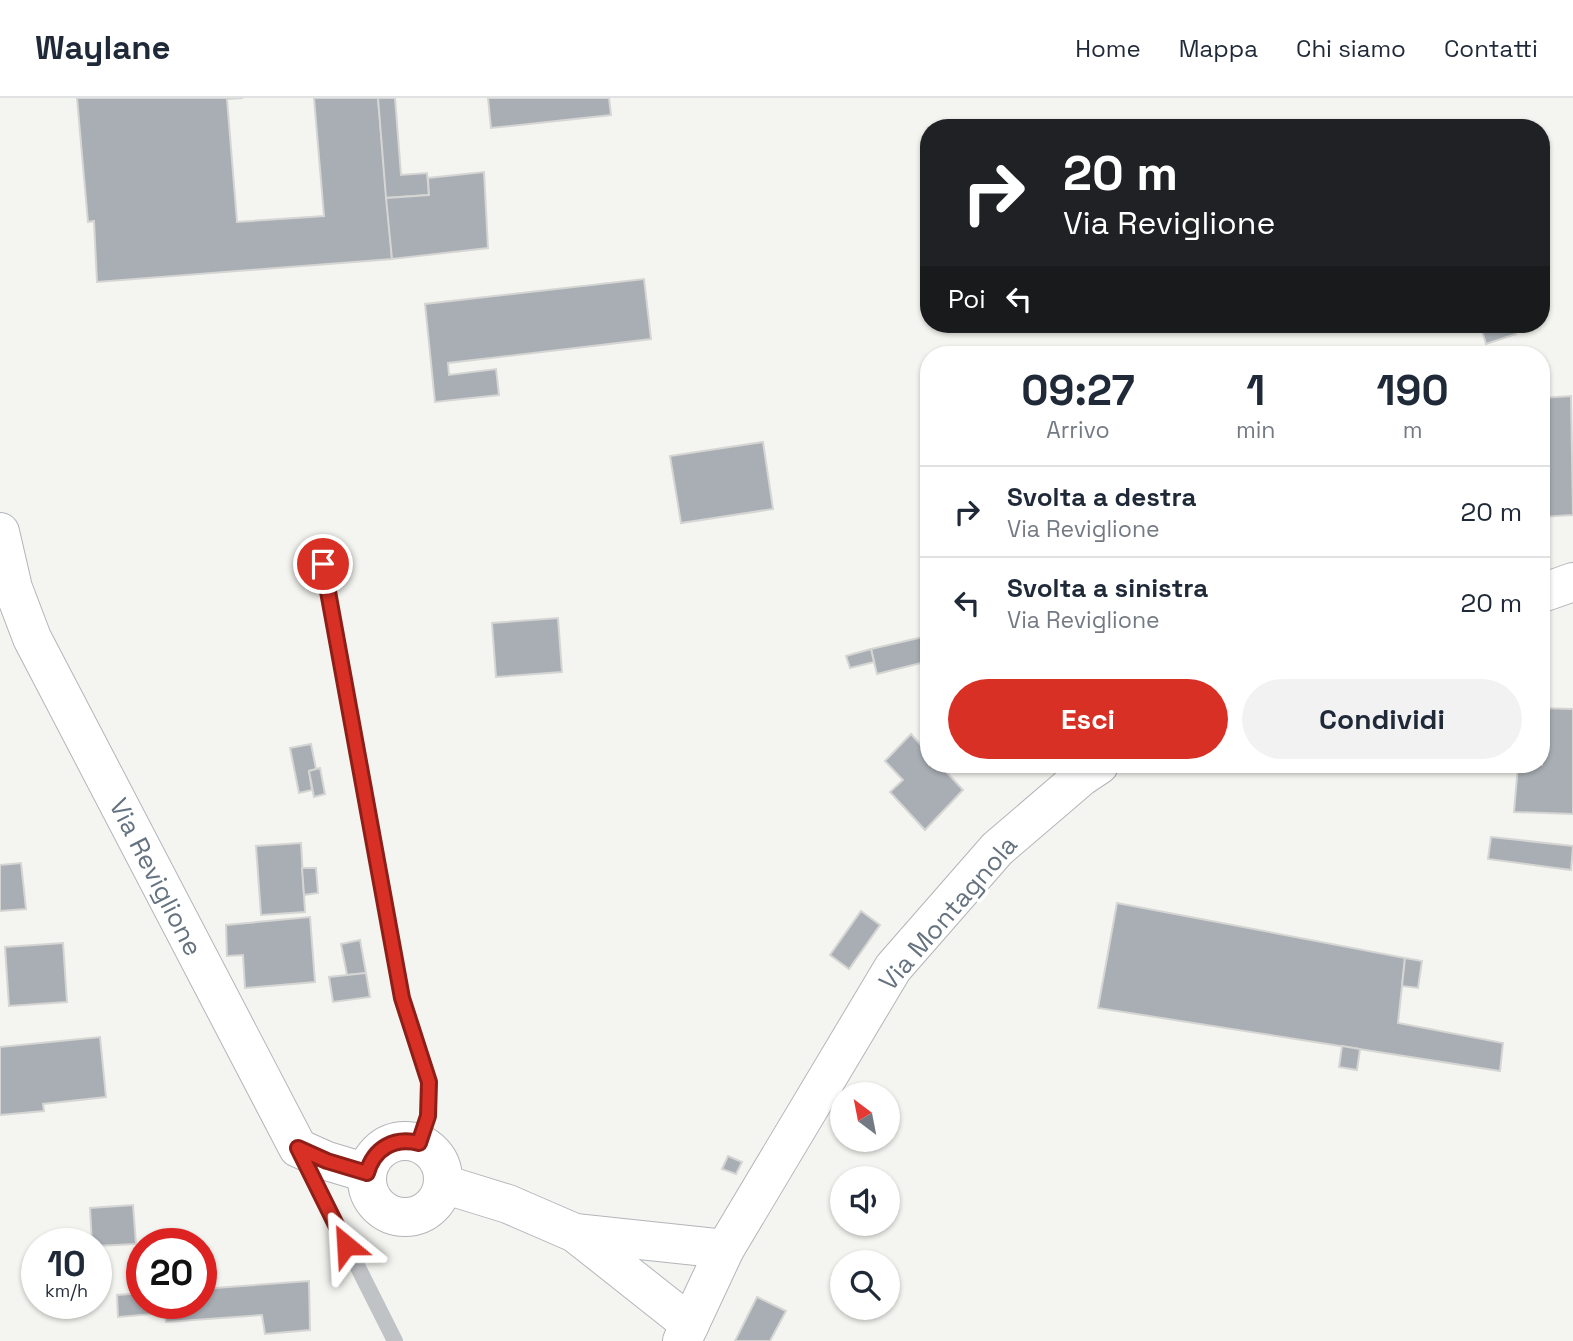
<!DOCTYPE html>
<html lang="it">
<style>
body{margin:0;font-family:"Space Grotesk",sans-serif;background:#f2f2f3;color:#1f2937;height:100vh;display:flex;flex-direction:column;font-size:26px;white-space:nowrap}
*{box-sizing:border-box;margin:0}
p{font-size:23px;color:#747a83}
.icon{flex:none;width:38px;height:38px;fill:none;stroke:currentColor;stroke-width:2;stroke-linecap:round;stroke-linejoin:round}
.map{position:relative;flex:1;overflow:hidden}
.sheet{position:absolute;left:920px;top:248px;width:630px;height:427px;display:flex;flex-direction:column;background:#fff;border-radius:28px;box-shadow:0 2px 5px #0004}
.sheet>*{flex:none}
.top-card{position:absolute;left:920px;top:21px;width:630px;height:214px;border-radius:28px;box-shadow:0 2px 5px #0004;background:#202124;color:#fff;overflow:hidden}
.needle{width:46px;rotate:328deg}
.tools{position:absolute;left:830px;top:984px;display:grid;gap:14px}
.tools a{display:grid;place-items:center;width:70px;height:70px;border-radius:50%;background:#fff;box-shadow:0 2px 5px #0004;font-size:35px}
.speed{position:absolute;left:21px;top:1130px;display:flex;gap:14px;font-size:35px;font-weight:700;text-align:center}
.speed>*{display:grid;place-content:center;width:91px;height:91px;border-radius:50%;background:#fff;box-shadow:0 2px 5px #0004;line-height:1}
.speed small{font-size:18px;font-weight:400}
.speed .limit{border:10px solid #d22;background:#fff;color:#111}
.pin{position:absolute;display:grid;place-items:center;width:60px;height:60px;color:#fff;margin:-30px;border:4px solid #fff;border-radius:50%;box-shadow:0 2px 7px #0007}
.me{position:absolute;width:77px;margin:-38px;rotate:333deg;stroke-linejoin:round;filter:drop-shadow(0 0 5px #0008)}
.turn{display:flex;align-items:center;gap:24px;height:147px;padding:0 28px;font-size:32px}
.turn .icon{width:91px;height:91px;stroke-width:2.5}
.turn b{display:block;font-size:49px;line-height:60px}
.then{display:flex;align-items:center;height:66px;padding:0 28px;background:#0003;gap:14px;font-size:26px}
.eta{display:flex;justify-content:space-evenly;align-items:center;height:119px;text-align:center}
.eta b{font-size:42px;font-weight:800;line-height:49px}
.button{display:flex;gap:14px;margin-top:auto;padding:14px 28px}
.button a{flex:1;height:80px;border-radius:42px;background:#d93025;color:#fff;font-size:28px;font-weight:800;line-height:80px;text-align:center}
.button a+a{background:#f2f2f3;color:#1f2937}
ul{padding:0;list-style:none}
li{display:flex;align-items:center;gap:21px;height:91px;padding:0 28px;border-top:2px solid #e0e1e3}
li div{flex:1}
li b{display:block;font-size:26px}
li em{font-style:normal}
header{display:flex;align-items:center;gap:42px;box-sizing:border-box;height:98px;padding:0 35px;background:#fff;border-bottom:2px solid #e0e1e3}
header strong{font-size:33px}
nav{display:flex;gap:38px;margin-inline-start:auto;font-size:24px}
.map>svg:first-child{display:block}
.building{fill:#a8aeb4;stroke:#d5d5d3;stroke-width:2}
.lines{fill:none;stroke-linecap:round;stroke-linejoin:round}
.secondary-casing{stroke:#b2b6ba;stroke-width:40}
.lane{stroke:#bfc3c6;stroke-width:16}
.secondary{stroke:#fff;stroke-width:38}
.route-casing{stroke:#8d1f18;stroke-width:18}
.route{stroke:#d93025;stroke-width:12}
.labels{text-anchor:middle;stroke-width:7;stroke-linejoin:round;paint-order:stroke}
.street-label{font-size:26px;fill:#65727f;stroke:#fff}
</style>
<header>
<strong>Waylane</strong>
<nav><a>Home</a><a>Mappa</a><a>Chi siamo</a><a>Contatti</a></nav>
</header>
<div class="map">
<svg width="1573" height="1243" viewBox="0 0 1573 1243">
<rect width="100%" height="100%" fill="#f4f4f0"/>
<g class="building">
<polygon points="77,0 243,0 227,1 237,124 324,118 314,0 378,0 392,161 97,184 94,123 88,124"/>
<polygon points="378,0 395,0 401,77 427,75 429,97 386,100"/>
<polygon points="488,0 609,0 611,17 491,30"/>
<polygon points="484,74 488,150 392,161 386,100 429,97 428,80"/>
<polygon points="644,181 651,241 448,265 449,277 496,271 499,297 435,304 425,206"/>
<polygon points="1480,226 1513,226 1516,236 1486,246"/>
<polygon points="1571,298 1573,417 1542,419 1542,300"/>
<polygon points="763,344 773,411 681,425 670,358"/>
<polygon points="558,520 562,574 496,579 492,525"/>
<polygon points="923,539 929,563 877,576 871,551"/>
<polygon points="871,551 874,564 850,570 846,558"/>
<polygon points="1542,610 1573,611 1573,716 1514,714 1518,667 1542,667"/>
<polygon points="911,636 929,656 929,667 940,667 963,692 925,732 890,694 903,682 885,663"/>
<polygon points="311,646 316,671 309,673 312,692 299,695 290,650"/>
<polygon points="320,670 325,696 314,699 309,673"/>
<polygon points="1491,739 1573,748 1571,772 1488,761"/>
<polygon points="301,745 305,814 261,817 256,748"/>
<polygon points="21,765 26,811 0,813 0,767"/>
<polygon points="302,770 316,770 318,795 304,797"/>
<polygon points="1117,805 1405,860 1398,925 1503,945 1500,973 1098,910"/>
<polygon points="861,813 880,827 849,871 830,857"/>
<polygon points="310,819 315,884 245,890 243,857 227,858 226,827"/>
<polygon points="360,842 366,875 347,877 341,846"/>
<polygon points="63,845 67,904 9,908 5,849"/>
<polygon points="1405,860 1422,863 1418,890 1402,888"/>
<polygon points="366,875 370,899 333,904 329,879"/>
<polygon points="100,939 106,999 43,1006 44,1013 0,1017 0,949"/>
<polygon points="1342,948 1360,951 1357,972 1339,969"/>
<polygon points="728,1058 742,1064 736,1076 722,1071"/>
<polygon points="133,1107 136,1146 96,1148 92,1146 90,1110"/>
<polygon points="309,1183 310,1232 265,1236 262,1217 166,1224 164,1215 118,1219 117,1197 142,1195 142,1206 201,1206 201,1191"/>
<polygon points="757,1199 786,1213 770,1243 735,1243"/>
</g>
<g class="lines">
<g class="secondary-casing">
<g id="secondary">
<polyline points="0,434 13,490 32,540 298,1050 327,1063 367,1075"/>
<polyline points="1542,495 1573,484"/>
<circle cx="405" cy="1081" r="38"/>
<polyline points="443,1086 508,1106 575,1135 690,1226"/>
<polyline points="575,1135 725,1151"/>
<polyline points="682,1243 725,1151 893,870 997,751 1081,679 1099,667"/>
</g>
</g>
<g class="lane">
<polyline points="323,466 402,900 429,984 428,1018 419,1045"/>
<polyline points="302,1058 395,1243"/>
</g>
<use href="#secondary" class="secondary"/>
</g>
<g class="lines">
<g class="route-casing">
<path id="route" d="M323 466 402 900 429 984 428 1018 419 1045C394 1039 374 1050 367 1075L327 1063 298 1050 346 1147"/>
</g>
<use href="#route" class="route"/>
</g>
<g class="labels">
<g class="street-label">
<text transform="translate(156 779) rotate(63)" y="9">Via Reviglione</text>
<text transform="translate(948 815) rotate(-49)" y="9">Via Montagnola</text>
</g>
</g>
</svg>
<div class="tools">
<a><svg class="needle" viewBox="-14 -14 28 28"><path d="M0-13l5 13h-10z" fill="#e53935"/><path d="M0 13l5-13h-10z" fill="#747a83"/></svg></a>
<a><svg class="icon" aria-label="sound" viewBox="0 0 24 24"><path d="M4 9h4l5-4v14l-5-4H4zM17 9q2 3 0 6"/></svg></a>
<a><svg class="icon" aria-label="search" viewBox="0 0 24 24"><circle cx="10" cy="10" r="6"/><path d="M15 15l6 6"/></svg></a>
</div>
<div class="speed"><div>10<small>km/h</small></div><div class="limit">20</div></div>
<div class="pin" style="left:323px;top:466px;background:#d93025"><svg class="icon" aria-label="arrive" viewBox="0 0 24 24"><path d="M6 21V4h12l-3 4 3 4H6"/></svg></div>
<svg class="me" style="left:346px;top:1147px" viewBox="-20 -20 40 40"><path d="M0-17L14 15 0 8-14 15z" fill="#d93025" stroke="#fff" stroke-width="4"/></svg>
<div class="top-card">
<div class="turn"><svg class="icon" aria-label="right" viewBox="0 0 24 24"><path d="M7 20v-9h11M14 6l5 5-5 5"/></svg><div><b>20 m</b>Via Reviglione</div></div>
<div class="then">Poi<svg class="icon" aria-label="left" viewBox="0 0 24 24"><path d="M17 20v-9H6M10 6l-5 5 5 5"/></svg></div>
</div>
<section class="sheet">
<div class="eta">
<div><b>09:27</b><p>Arrivo</p></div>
<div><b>1</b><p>min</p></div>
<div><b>190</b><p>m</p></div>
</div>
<ul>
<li><svg class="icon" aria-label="right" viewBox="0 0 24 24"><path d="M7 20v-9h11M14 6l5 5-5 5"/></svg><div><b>Svolta a destra</b><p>Via Reviglione</p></div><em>20 m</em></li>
<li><svg class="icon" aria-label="left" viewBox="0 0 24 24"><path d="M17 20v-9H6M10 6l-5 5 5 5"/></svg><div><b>Svolta a sinistra</b><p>Via Reviglione</p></div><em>20 m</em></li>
</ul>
<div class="button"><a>Esci</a><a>Condividi</a></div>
</section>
</div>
